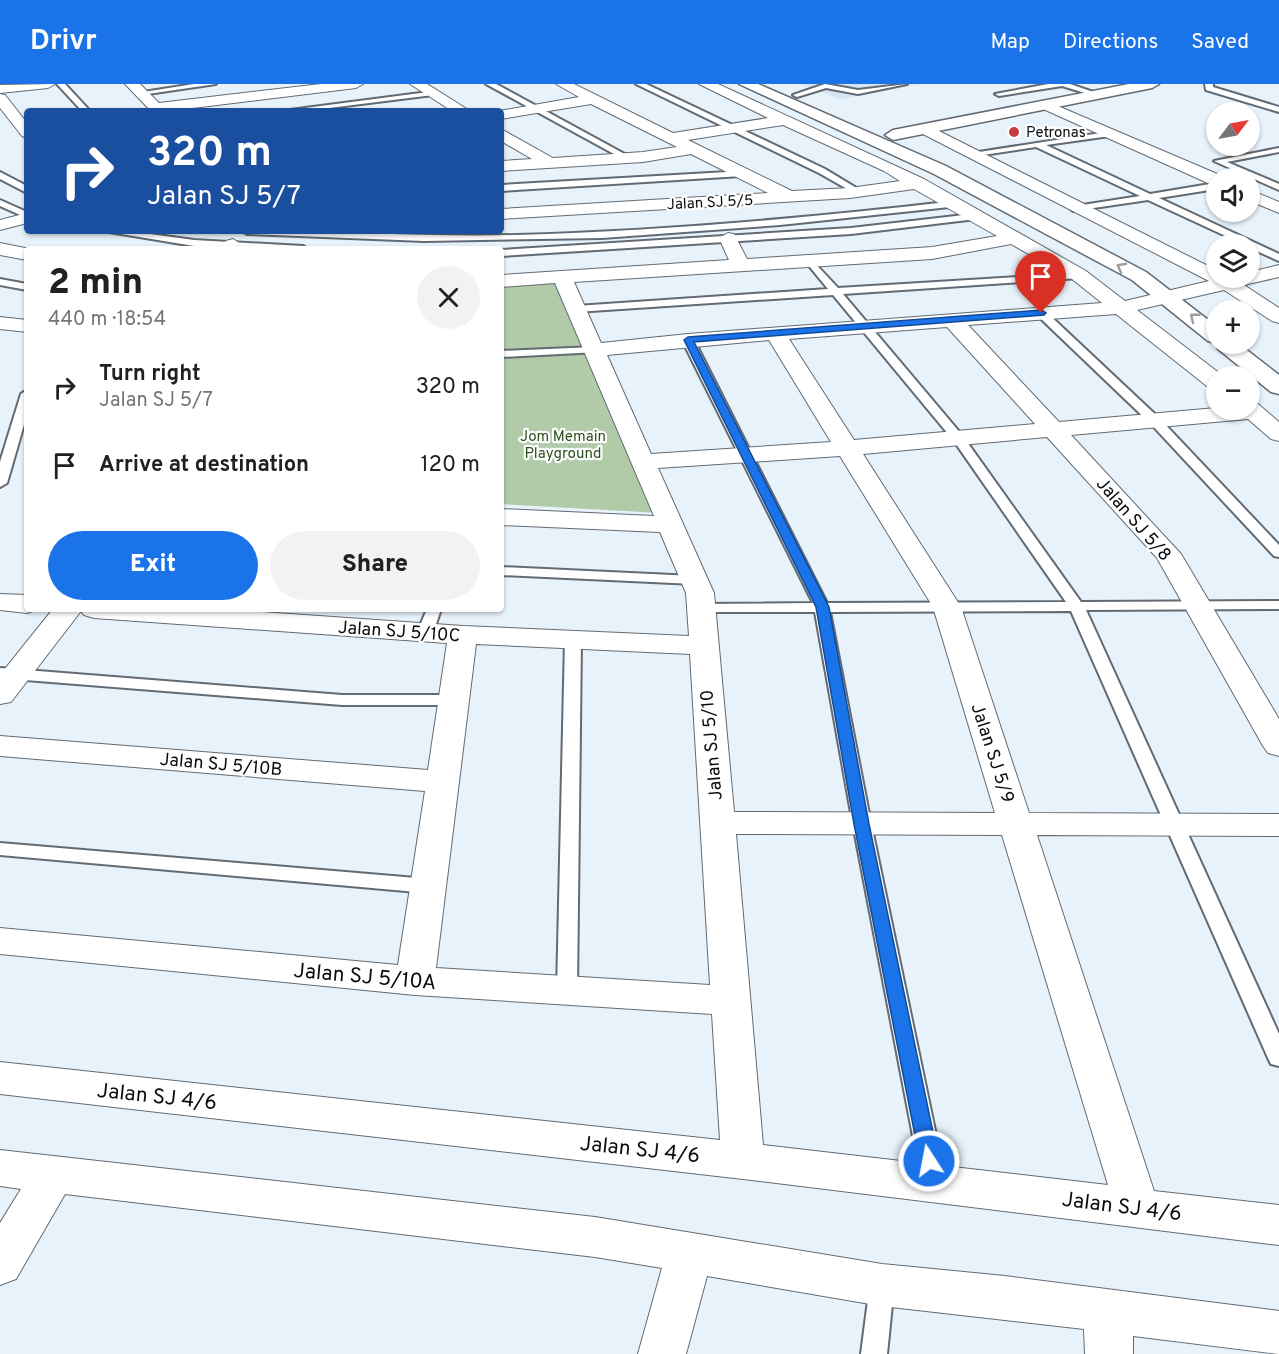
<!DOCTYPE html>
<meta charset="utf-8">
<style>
body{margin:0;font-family:Overpass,sans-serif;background:#f2f2f2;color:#202124;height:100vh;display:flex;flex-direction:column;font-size:22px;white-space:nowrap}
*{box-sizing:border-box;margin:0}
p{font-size:20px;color:#757577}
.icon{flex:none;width:33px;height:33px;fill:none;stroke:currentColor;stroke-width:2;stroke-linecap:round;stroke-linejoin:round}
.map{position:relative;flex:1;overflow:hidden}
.side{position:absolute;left:24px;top:162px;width:480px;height:366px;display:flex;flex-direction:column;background:#fff;border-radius:6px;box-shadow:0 2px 4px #0004}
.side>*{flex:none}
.top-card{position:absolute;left:24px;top:24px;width:480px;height:126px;border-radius:6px;box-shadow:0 2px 4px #0004;background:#1a4fa0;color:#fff;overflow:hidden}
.needle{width:39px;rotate:58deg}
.controls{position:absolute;left:1206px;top:18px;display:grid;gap:12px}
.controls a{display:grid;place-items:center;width:54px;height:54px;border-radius:50%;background:#fff;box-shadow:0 2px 4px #0004;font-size:30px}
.pin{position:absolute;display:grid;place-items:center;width:51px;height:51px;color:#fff;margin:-62px -26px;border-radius:50% 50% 50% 0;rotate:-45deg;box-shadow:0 0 6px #0007}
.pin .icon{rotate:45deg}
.me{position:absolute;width:66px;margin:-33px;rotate:349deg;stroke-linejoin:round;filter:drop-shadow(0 0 4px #0008)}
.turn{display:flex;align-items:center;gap:21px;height:126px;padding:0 24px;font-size:27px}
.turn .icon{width:78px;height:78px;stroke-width:2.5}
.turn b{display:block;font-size:42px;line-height:51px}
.round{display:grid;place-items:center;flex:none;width:63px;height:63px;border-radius:32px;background:#f2f2f2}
.headline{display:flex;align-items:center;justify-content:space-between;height:102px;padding:0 24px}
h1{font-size:36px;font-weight:800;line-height:45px}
.action{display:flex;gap:12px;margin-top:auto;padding:12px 24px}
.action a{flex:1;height:69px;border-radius:36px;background:#1a73e8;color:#fff;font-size:24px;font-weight:800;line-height:69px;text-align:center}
.action a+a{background:#f2f2f2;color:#202124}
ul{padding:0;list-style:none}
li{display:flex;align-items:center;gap:18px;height:78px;padding:0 24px}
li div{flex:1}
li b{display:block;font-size:22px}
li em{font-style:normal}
header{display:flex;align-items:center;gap:36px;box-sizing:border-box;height:84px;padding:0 30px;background:#1a73e8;color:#fff}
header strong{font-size:28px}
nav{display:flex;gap:33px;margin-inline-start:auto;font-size:21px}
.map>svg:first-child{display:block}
.built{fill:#d6e5f3}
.green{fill:#b1cba9}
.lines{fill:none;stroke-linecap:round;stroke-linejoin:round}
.lane-casing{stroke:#626b73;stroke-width:4}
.street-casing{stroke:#626b73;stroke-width:2}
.secondary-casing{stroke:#626b73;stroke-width:3}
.lane{fill:#fff;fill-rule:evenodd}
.street{fill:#fff;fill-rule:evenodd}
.secondary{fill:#fff;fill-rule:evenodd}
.oneway{stroke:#9d9e9f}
.route{fill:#1a73e8;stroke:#114b97;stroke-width:1.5}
.poi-dot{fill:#c8393f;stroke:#fefefe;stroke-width:2}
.labels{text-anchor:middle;stroke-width:4.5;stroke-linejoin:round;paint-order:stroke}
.far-poi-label{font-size:15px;fill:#090c0f;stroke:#fefefe;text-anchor:start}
.far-street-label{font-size:15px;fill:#090c0f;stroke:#fefefe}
.far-park-label{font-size:15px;fill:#2a501c;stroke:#fefefe}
.street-label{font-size:18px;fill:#090c0f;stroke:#fefefe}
.near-street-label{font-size:21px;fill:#090c0f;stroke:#fefefe}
</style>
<header>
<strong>Drivr</strong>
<nav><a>Map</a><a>Directions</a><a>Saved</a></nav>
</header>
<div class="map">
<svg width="1279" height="1270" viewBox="0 0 1279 1270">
<rect width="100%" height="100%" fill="#e8f2fb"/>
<polygon class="built" points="802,0 920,0 840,15"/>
<polygon class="green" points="559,195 660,429 501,420 501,199"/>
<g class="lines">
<g class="lane-casing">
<g id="lane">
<polygon points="57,0 65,0 90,27 82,27"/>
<polygon points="194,0 216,0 141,11 137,9"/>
<polygon points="486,0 496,0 632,74 625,76"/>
<polygon points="636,0 646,0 825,85 863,108 856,110 819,89"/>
<polygon points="825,0 858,6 907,0 858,10 826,4 797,13 793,11"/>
<polygon points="1048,0 1070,0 1102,11 1098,13 1062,2 999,12 995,10"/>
<polygon points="1205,0 1213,0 1213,3 1279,23 1279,28 1206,6"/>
<polygon points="436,7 433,11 305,27 282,27"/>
<polygon points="1107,48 1110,52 1046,61 1150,110 1216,99 1216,105 1159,114 1279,170 1279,177 1250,164 1250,160 1243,160 1148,116 1073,127 1071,125 1076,122 1140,112 1036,63 970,73 966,70"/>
<polygon points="1279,64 1279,68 1227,78 1279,100 1279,106 1214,77"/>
<polygon points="745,87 745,91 742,92 501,107 501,101"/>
<polygon points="0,88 27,102 27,109 0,95"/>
<polygon points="0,116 27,128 27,134 0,122"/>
<path d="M956 117 959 118V122L780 141 602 154 424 157 247 150 242 147C333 147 424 153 516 151 663 147 809 134 956 117Z"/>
<polygon points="973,130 978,133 976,135 851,150 501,172 501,166 851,144"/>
<polygon points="103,147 128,147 194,156 303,162 308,165 194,162"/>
<polygon points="810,174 838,204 1083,189 1083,193 1079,194 843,210 962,351 1081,518 1279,517 1279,525 1086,526 1279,950 1279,982 1271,980 1268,974 1071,527 830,528 871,740 946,1099 942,1106 934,1109 926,1106 922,1099 853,740 815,528 701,528 694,524 701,520 813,519 682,256 688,253 694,256 827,519 1066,518 954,357 833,211 576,228 571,225 576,222 828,205 805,177"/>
<polygon points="0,195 27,200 27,206 0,201"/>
<polygon points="1037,227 1045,227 1159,334 1279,461 1279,473 1274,472 1151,340 1037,231"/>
<polygon points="594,263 598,264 598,268 501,273 501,267"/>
<polygon points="27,306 27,330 7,399 0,403 0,378 21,310"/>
<polygon points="501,483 694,492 701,496 694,500 501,491"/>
<polygon points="427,525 441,525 433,549 425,554 417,549"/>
<polygon points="573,551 581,556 577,907 574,912 567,915 560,912 557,907 565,556"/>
<polygon points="0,584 342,611 454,611 462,616 454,621 342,621 0,594"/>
<polygon points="0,759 428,795 435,797 437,802 435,807 428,809 0,771"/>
<polygon points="882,1190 891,1193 894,1201 887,1270 861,1270 870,1201 873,1193"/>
</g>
</g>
<g class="street-casing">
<g id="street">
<polygon points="55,0 48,4 0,9 0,1"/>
<polygon points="125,0 140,0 159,19 321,0 363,0 356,4 168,27 151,27"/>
<polygon points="410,0 427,0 470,27 452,27"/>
<path d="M556 0H574L673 49 768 34 699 0H718L924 95 1086 187 1125 217 1209 197 919 48 916 45 919 42H929L1216 186V194H1250V188L1279 181V193L1244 201 1279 224V239L1272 237 1224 206 1137 226 1223 292H1216V305L1208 303 1116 230 968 241 1059 338 1216 324 1250 326V318L1258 320 1279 338V357L1271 355 1248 335 1071 351 1181 470 1279 635V672L1268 669 1263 662 1157 474 1047 353 863 370 961 523 1029 729 1279 730V752L1037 751 1154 1107 1279 1121V1161L743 1095 0 1010V978L720 1056 712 930 415 911 0 870V844L398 881 425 707 0 672V652L428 686 447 559 94 534 84 531 81 527 11 618 0 620V591L53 525H216L463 542 689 552 686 509 660 448 501 441V425L654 432 555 199 501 203V191L729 176 719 154 728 149 734 150 747 175 932 163 997 152 914 105 850 114 501 135V125L768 109 691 70 643 78 501 87V77L532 75 501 57V45L553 74 643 68 677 63 591 20 501 35 499 27 579 13ZM783 41 884 87 900 97 850 104 792 107 688 56ZM1011 160 1072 195 1102 219 688 250 601 259 574 198 932 175ZM947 243 1035 340 854 356 789 255ZM769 256 831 358 651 370 607 271ZM840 372 933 523 995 729 734 728 714 509 658 384ZM476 560 690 570 710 901 436 884ZM736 750 1002 751 1108 1101 763 1061Z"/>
<polygon points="0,10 5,11 27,39 27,54 22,52 0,24"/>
<polygon points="1046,17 1222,92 1223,94 1216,94 1216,101 1210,100 1041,24 1039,21"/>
<polygon points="1250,106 1279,118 1279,129 1250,117"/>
<polygon points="27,129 27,139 0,146 0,136"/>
<polygon points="233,155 242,161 239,165 219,165 226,157"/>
<polygon points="0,159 30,165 27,165 27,176 0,171"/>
<polygon points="0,233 27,236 27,248 0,245"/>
<polygon points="0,510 27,511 27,525 38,525 27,529 0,526"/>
<polygon points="0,1066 595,1133 882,1180 1005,1192 1279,1227 1279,1270 1133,1252 1133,1270 1085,1270 1084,1245 882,1222 707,1192 686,1270 638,1270 662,1184 595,1173 65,1110 16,1195 0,1201 0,1139 21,1105 0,1102"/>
</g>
</g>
<g class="secondary-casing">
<g id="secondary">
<polygon points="739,0 758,0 946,82 1146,188 1216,242 1216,260 1239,260 1279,291 1279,310 1271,308 1218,265 1216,259 1208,257 1132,196 934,90"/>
<polygon points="1129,0 1159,0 1152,4 893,56 885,51 893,46"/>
</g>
</g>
<use href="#lane" class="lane"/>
<use href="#street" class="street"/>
<use href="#secondary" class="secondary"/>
</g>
<defs><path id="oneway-chevron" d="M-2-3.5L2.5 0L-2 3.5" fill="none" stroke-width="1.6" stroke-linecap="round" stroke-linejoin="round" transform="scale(1.5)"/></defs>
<g class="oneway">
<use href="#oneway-chevron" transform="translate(1121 183) rotate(-152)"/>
<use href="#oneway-chevron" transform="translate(1194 233) rotate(-141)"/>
</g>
<polygon class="route" points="1041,226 1046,229 1044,231 694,258 829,523 869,740 939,1077 936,1082 929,1084 922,1082 920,1077 854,740 816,523 684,256 688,253"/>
<circle class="poi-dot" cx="1014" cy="48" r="6"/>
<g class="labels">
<g class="far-poi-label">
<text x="1026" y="53">Petronas</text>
</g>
<g class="far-street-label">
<text transform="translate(710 118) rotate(-3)" y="5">Jalan SJ 5/5</text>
</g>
<g class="far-park-label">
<text x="563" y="357">Jom Memain<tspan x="563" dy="17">Playground</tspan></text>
</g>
<g class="street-label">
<text transform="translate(1134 435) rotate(49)" y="6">Jalan SJ 5/8</text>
<text transform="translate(399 547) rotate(4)" y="6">Jalan SJ 5/10C</text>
<text transform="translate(711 661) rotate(-95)" y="6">Jalan SJ 5/10</text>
<text transform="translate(993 669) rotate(72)" y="6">Jalan SJ 5/9</text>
<text transform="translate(221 680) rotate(5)" y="6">Jalan SJ 5/10B</text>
</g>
<g class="near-street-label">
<text transform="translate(365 892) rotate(5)" y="7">Jalan SJ 5/10A</text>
<text transform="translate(157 1012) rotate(6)" y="7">Jalan SJ 4/6</text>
<text transform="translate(640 1065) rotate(6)" y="7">Jalan SJ 4/6</text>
<text transform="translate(1122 1122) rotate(7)" y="7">Jalan SJ 4/6</text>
</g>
</g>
</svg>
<div class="controls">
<a><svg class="needle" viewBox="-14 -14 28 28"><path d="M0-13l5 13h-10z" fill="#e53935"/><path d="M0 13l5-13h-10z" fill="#757577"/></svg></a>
<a><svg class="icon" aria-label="sound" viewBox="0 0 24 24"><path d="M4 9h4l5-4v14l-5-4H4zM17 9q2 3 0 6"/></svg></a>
<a><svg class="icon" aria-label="layers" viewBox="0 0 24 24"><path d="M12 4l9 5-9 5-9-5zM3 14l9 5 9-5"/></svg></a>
<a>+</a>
<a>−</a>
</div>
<div class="pin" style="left:1041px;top:229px;background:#d93025"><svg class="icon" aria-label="arrive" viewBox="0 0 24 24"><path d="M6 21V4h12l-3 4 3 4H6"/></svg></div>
<svg class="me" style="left:929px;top:1077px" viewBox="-20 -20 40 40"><circle r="17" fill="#1a73e8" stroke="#fff" stroke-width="3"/><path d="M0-11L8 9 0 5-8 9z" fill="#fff"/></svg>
<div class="top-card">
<div class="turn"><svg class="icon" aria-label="right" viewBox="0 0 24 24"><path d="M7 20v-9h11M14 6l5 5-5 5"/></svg><div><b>320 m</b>Jalan SJ 5/7</div></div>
</div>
<section class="side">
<div class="headline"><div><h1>2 min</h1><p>440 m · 18:54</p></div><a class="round"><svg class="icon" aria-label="close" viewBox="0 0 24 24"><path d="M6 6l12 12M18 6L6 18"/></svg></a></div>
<ul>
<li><svg class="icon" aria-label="right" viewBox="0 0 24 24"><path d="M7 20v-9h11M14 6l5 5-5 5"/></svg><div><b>Turn right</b><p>Jalan SJ 5/7</p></div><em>320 m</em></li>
<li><svg class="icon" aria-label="arrive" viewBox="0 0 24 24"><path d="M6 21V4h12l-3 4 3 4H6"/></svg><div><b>Arrive at destination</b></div><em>120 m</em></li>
</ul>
<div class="action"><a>Exit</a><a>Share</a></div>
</section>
</div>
